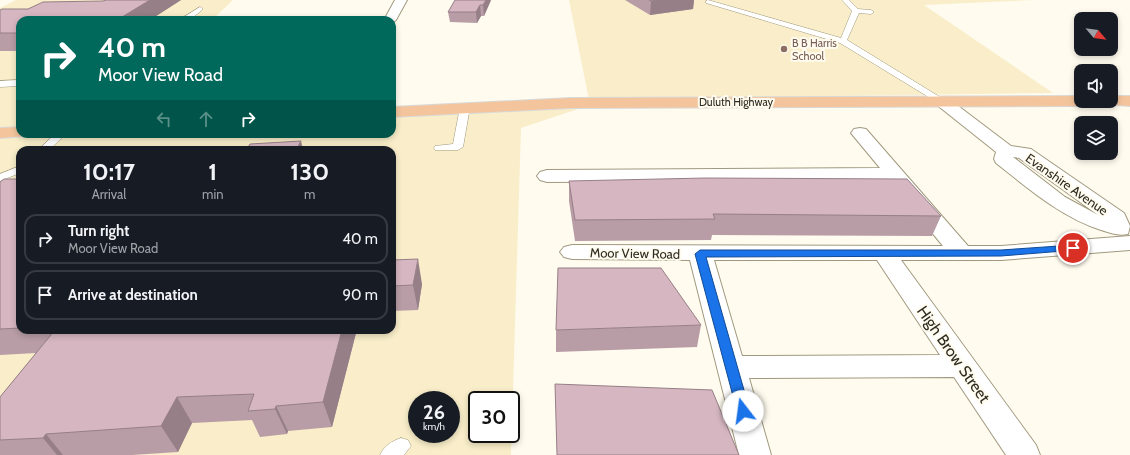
<!DOCTYPE html>
<style>
body{margin:0;font-family:Cabin,sans-serif;background:#20242c;color:#f1f3f6;height:100vh;display:flex;flex-direction:column;font-size:15px;white-space:nowrap}
*{box-sizing:border-box;margin:0}
p{font-size:13px;color:#9ea1a6}
.icon{flex:none;width:22px;height:22px;fill:none;stroke:currentColor;stroke-width:2;stroke-linecap:round;stroke-linejoin:round}
.map{position:relative;flex:1;overflow:hidden}
.details{position:absolute;left:16px;top:146px;width:380px;height:188px;display:flex;flex-direction:column;background:#171b24;border-radius:12px;box-shadow:0 2px 6px #0003}
.details>*{flex:none}
.banner{position:absolute;left:16px;top:16px;width:380px;height:122px;border-radius:12px;box-shadow:0 2px 6px #0003;background:#00695c;color:#fff;overflow:hidden}
.needle{width:26px;rotate:119deg}
.buttons{position:absolute;left:1074px;top:12px;display:grid;gap:8px}
.buttons a{display:grid;place-items:center;width:44px;height:44px;border-radius:8px;background:#171b24;box-shadow:0 2px 6px #0003;font-size:20px}
.speed{position:absolute;left:408px;top:391px;display:flex;gap:8px;font-size:20px;font-weight:700;text-align:center}
.speed>*{display:grid;place-content:center;width:52px;height:52px;border-radius:50%;background:#171b24;box-shadow:0 2px 6px #0003;line-height:1}
.speed small{font-size:10px;font-weight:400}
.speed .limit{border:2px solid #111;border-radius:6px;background:#fff;color:#111}
.pin{position:absolute;display:grid;place-items:center;width:34px;height:34px;color:#fff;margin:-17px;border:2px solid #fff;border-radius:50%;box-shadow:0 1px 4px #0007}
.me{position:absolute;width:44px;margin:-22px;rotate:345deg;stroke-linejoin:round;filter:drop-shadow(0 0 3px #0008)}
.turn{display:flex;align-items:center;gap:14px;height:84px;padding:0 16px;font-size:18px}
.turn .icon{width:52px;height:52px;stroke-width:2.5}
.turn b{display:block;font-size:28px;line-height:34px}
.lanes{display:flex;align-items:center;height:38px;padding:0 16px;background:#0003;justify-content:center;gap:20px;direction:ltr}
.lanes .off{opacity:.35}
.eta{display:flex;justify-content:space-evenly;align-items:center;height:68px;text-align:center}
.eta b{font-size:24px;font-weight:800;line-height:28px}
ul{padding:0;list-style:none}
li{display:flex;align-items:center;gap:12px;height:50px;margin:0 8px 6px;padding:0 8px;border:2px solid #363941;border-radius:12px}
li div{flex:1}
li b{display:block;font-size:15px}
li em{font-style:normal}
.map>svg:first-child{display:block}
.built{fill:#f9eec9;fill-rule:evenodd}
.lines{fill:none;stroke-linecap:round;stroke-linejoin:round}
.lane-casing{stroke:#a1997e;stroke-width:1}
.street-casing{stroke:#a1997e;stroke-width:2}
.primary-casing{stroke:#d9d9d7;stroke-width:2}
.lane{fill:#fff;fill-rule:evenodd}
.street{fill:#fff;fill-rule:evenodd}
.primary{fill:#f4c59d;fill-rule:evenodd}
.wall{fill:#b89da6}
.shaded-wall{fill:#967f87}
.building{fill:#d6b6c1;stroke:#967f87}
.route{fill:#1a73e8;stroke:#114b97}
.education-dot{fill:#8d6e63;stroke:#fffbef;stroke-width:1.5}
.labels{text-anchor:middle;stroke-width:4;stroke-linejoin:round;paint-order:stroke}
.far-education-label{font-size:11px;fill:#785e54;stroke:#fffbef;text-anchor:start}
.far-street-label{font-size:11px;fill:#2e2b20;stroke:#fffbef}
.street-label{font-size:13px;fill:#2e2b20;stroke:#fffbef}
.near-street-label{font-size:16px;fill:#2e2b20;stroke:#fffbef}
</style>
<div class="map">
<svg width="1130" height="455" viewBox="0 0 1130 455">
<rect width="100%" height="100%" fill="#fffbef"/>
<path class="built" d="M16 0H233L212 20H20V134H392V109L590 105 569 0H1033L924 5 1053 93 833 96 590 105 521 128 511 455H0V8ZM20 150H392V330H20ZM417 400H451V434H417ZM477 400H511V434H477Z"/>
<g class="lines">
<g class="lane-casing">
<g id="lane">
<polygon points="708,0 841,38 852,11 842,0 849,0 858,9 871,10 874,12 871,14 859,13 847,40 948,102 943,105 940,104 840,43 706,3 706,1"/>
<polygon points="200,7 202,8 202,10 190,20 184,20 184,17"/>
<polygon points="20,80 20,86 0,87 0,81"/>
<polygon points="465,104 470,107 463,147 458,150 435,150 434,148 435,146 453,144 460,107"/>
<polygon points="55,134 66,134 49,150 38,150"/>
<polygon points="20,166 20,173 0,181 0,174"/>
<path d="M401 438 408 440 411 446 404 455H380C384 446 392 441 401 438Z"/>
</g>
</g>
<g class="street-casing">
<g id="street">
<polygon points="395,0 407,0 396,20 392,23 392,20 384,20"/>
<path d="M943 97 949 99 1011 146 1031 149 1124 213 1130 226 1128 234C1118 236 1111 233 1101 230 1061 217 1029 189 996 163L994 159 996 152 937 105 935 102 937 99ZM1013 157 1019 158 1098 215 1065 197Z"/>
<path d="M860 128 866 129 968 246H1001L1130 236V250L1001 260H901L1036 445 1040 455H1006L954 377 749 378 771 455H739L690 260 572 259 564 257 560 252 564 247 572 245 943 246 889 180 547 182 540 180 537 176 540 172 547 170 880 168 851 133 854 129ZM714 260H877L940 355 742 356Z"/>
</g>
</g>
<g class="primary-casing">
<g id="primary">
<polygon points="1081,96 1081,101 1089,101 1087,104 1081,106 570,108 392,117 392,107 570,98"/>
<polygon points="1111,96 1130,96 1130,106 1105,104 1103,101 1111,101"/>
<polygon points="20,127 20,134 27,134 26,136 0,138 0,128"/>
</g>
</g>
<use href="#lane" class="lane"/>
<use href="#street" class="street"/>
<use href="#primary" class="primary"/>
</g>
<g class="wall">
<polygon points="106,0 181,0 150,20 20,20 20,51 0,51 0,10 28,9 103,1"/>
<polygon points="491,0 484,16 481,16 477,23 450,22 448,12"/>
<polygon points="625,0 694,0 693,9 650,15"/>
<polygon points="20,179 20,330 379,330 379,332 356,333 332,427 288,431 287,434 260,437 252,420 192,423 178,452 132,455 0,455 0,397 36,353 0,355 0,182"/>
<polygon points="569,181 941,216 932,236 712,235 711,240 575,241 569,201"/>
<polygon points="392,260 422,284 418,310 392,311"/>
<polygon points="701,325 697,347 556,352 556,330"/>
</g>
<g class="shaded-wall">
<polygon points="150,0 181,0 150,20 117,20"/>
<polygon points="486,0 491,0 484,16 483,5"/>
<polygon points="661,0 694,0 693,9 650,15 651,1"/>
<polygon points="480,5 481,16 477,23 476,12"/>
<polygon points="301,141 303,150 296,150"/>
<polygon points="418,259 422,284 418,310 413,285"/>
<polygon points="342,330 355,330 356,333 332,427 323,402"/>
<polygon points="177,397 192,423 178,452 161,426"/>
<polygon points="276,406 288,431 287,434 275,409"/>
<polygon points="46,434 63,455 57,455 43,438"/>
</g>
<g class="building">
<polygon points="106,0 150,0 117,20 20,20 20,33 0,33 0,10 2,9 28,9 43,2 103,1"/>
<polygon points="455,0 486,0 483,5 480,5 476,12 448,12"/>
<polygon points="649,0 661,0 651,1"/>
<polygon points="301,141 296,150 246,150 250,144"/>
<polygon points="705,178 907,179 941,216 713,214 715,219 575,220 569,181"/>
<polygon points="4,179 20,179 20,328 0,329 0,182"/>
<polygon points="418,259 413,285 392,286 392,260"/>
<polygon points="558,268 661,268 701,325 556,330"/>
<polygon points="55,330 342,330 323,402 276,406 275,409 248,411 254,394 177,397 161,426 46,434 43,438 0,440 0,397"/>
<polygon points="555,384 712,390 739,455 557,455"/>
</g>
<polygon class="route" points="1073,245 1076,245 1077,248 1076,250 1001,256 706,257 750,411 748,415 743,416 739,415 737,411 695,254 700,250 1001,250"/>
<circle class="education-dot" cx="784" cy="49" r="4"/>
<g class="labels">
<g class="far-education-label">
<text x="792" y="47">B B Harris<tspan x="792" dy="13">School</tspan></text>
</g>
<g class="far-street-label">
<text x="736" y="106">Duluth Highway</text>
</g>
<g class="street-label">
<text transform="translate(1067 184) rotate(35)" y="5">Evanshire Avenue</text>
<text transform="translate(635 253) rotate(1)" y="5">Moor View Road</text>
</g>
<g class="near-street-label">
<text transform="translate(954 354) rotate(55)" y="6">High Brow Street</text>
</g>
</g>
</svg>
<div class="buttons">
<a><svg class="needle" viewBox="-14 -14 28 28"><path d="M0-13l5 13h-10z" fill="#e53935"/><path d="M0 13l5-13h-10z" fill="#9ea1a6"/></svg></a>
<a><svg class="icon" aria-label="sound" viewBox="0 0 24 24"><path d="M4 9h4l5-4v14l-5-4H4zM17 9q2 3 0 6"/></svg></a>
<a><svg class="icon" aria-label="layers" viewBox="0 0 24 24"><path d="M12 4l9 5-9 5-9-5zM3 14l9 5 9-5"/></svg></a>
</div>
<div class="speed"><div>26<small>km/h</small></div><div class="limit">30</div></div>
<div class="pin" style="left:1073px;top:248px;background:#d93025"><svg class="icon" aria-label="arrive" viewBox="0 0 24 24"><path d="M6 21V4h12l-3 4 3 4H6"/></svg></div>
<svg class="me" style="left:743px;top:411px" viewBox="-20 -20 40 40"><circle r="19" fill="#fff"/><path d="M0-13L10 11 0 6-10 11z" fill="#1a73e8"/></svg>
<div class="banner">
<div class="turn"><svg class="icon" aria-label="right" viewBox="0 0 24 24"><path d="M7 20v-9h11M14 6l5 5-5 5"/></svg><div><b>40 m</b>Moor View Road</div></div>
<div class="lanes"><svg class="icon off" aria-label="left" viewBox="0 0 24 24"><path d="M17 20v-9H6M10 6l-5 5 5 5"/></svg><svg class="icon off" aria-label="ahead" viewBox="0 0 24 24"><path d="M12 20V5M6 11l6-6 6 6"/></svg><svg class="icon" aria-label="right" viewBox="0 0 24 24"><path d="M7 20v-9h11M14 6l5 5-5 5"/></svg></div>
</div>
<section class="details">
<div class="eta">
<div><b>10:17</b><p>Arrival</p></div>
<div><b>1</b><p>min</p></div>
<div><b>130</b><p>m</p></div>
</div>
<ul>
<li><svg class="icon" aria-label="right" viewBox="0 0 24 24"><path d="M7 20v-9h11M14 6l5 5-5 5"/></svg><div><b>Turn right</b><p>Moor View Road</p></div><em>40 m</em></li>
<li><svg class="icon" aria-label="arrive" viewBox="0 0 24 24"><path d="M6 21V4h12l-3 4 3 4H6"/></svg><div><b>Arrive at destination</b></div><em>90 m</em></li>
</ul>
</section>
</div>
